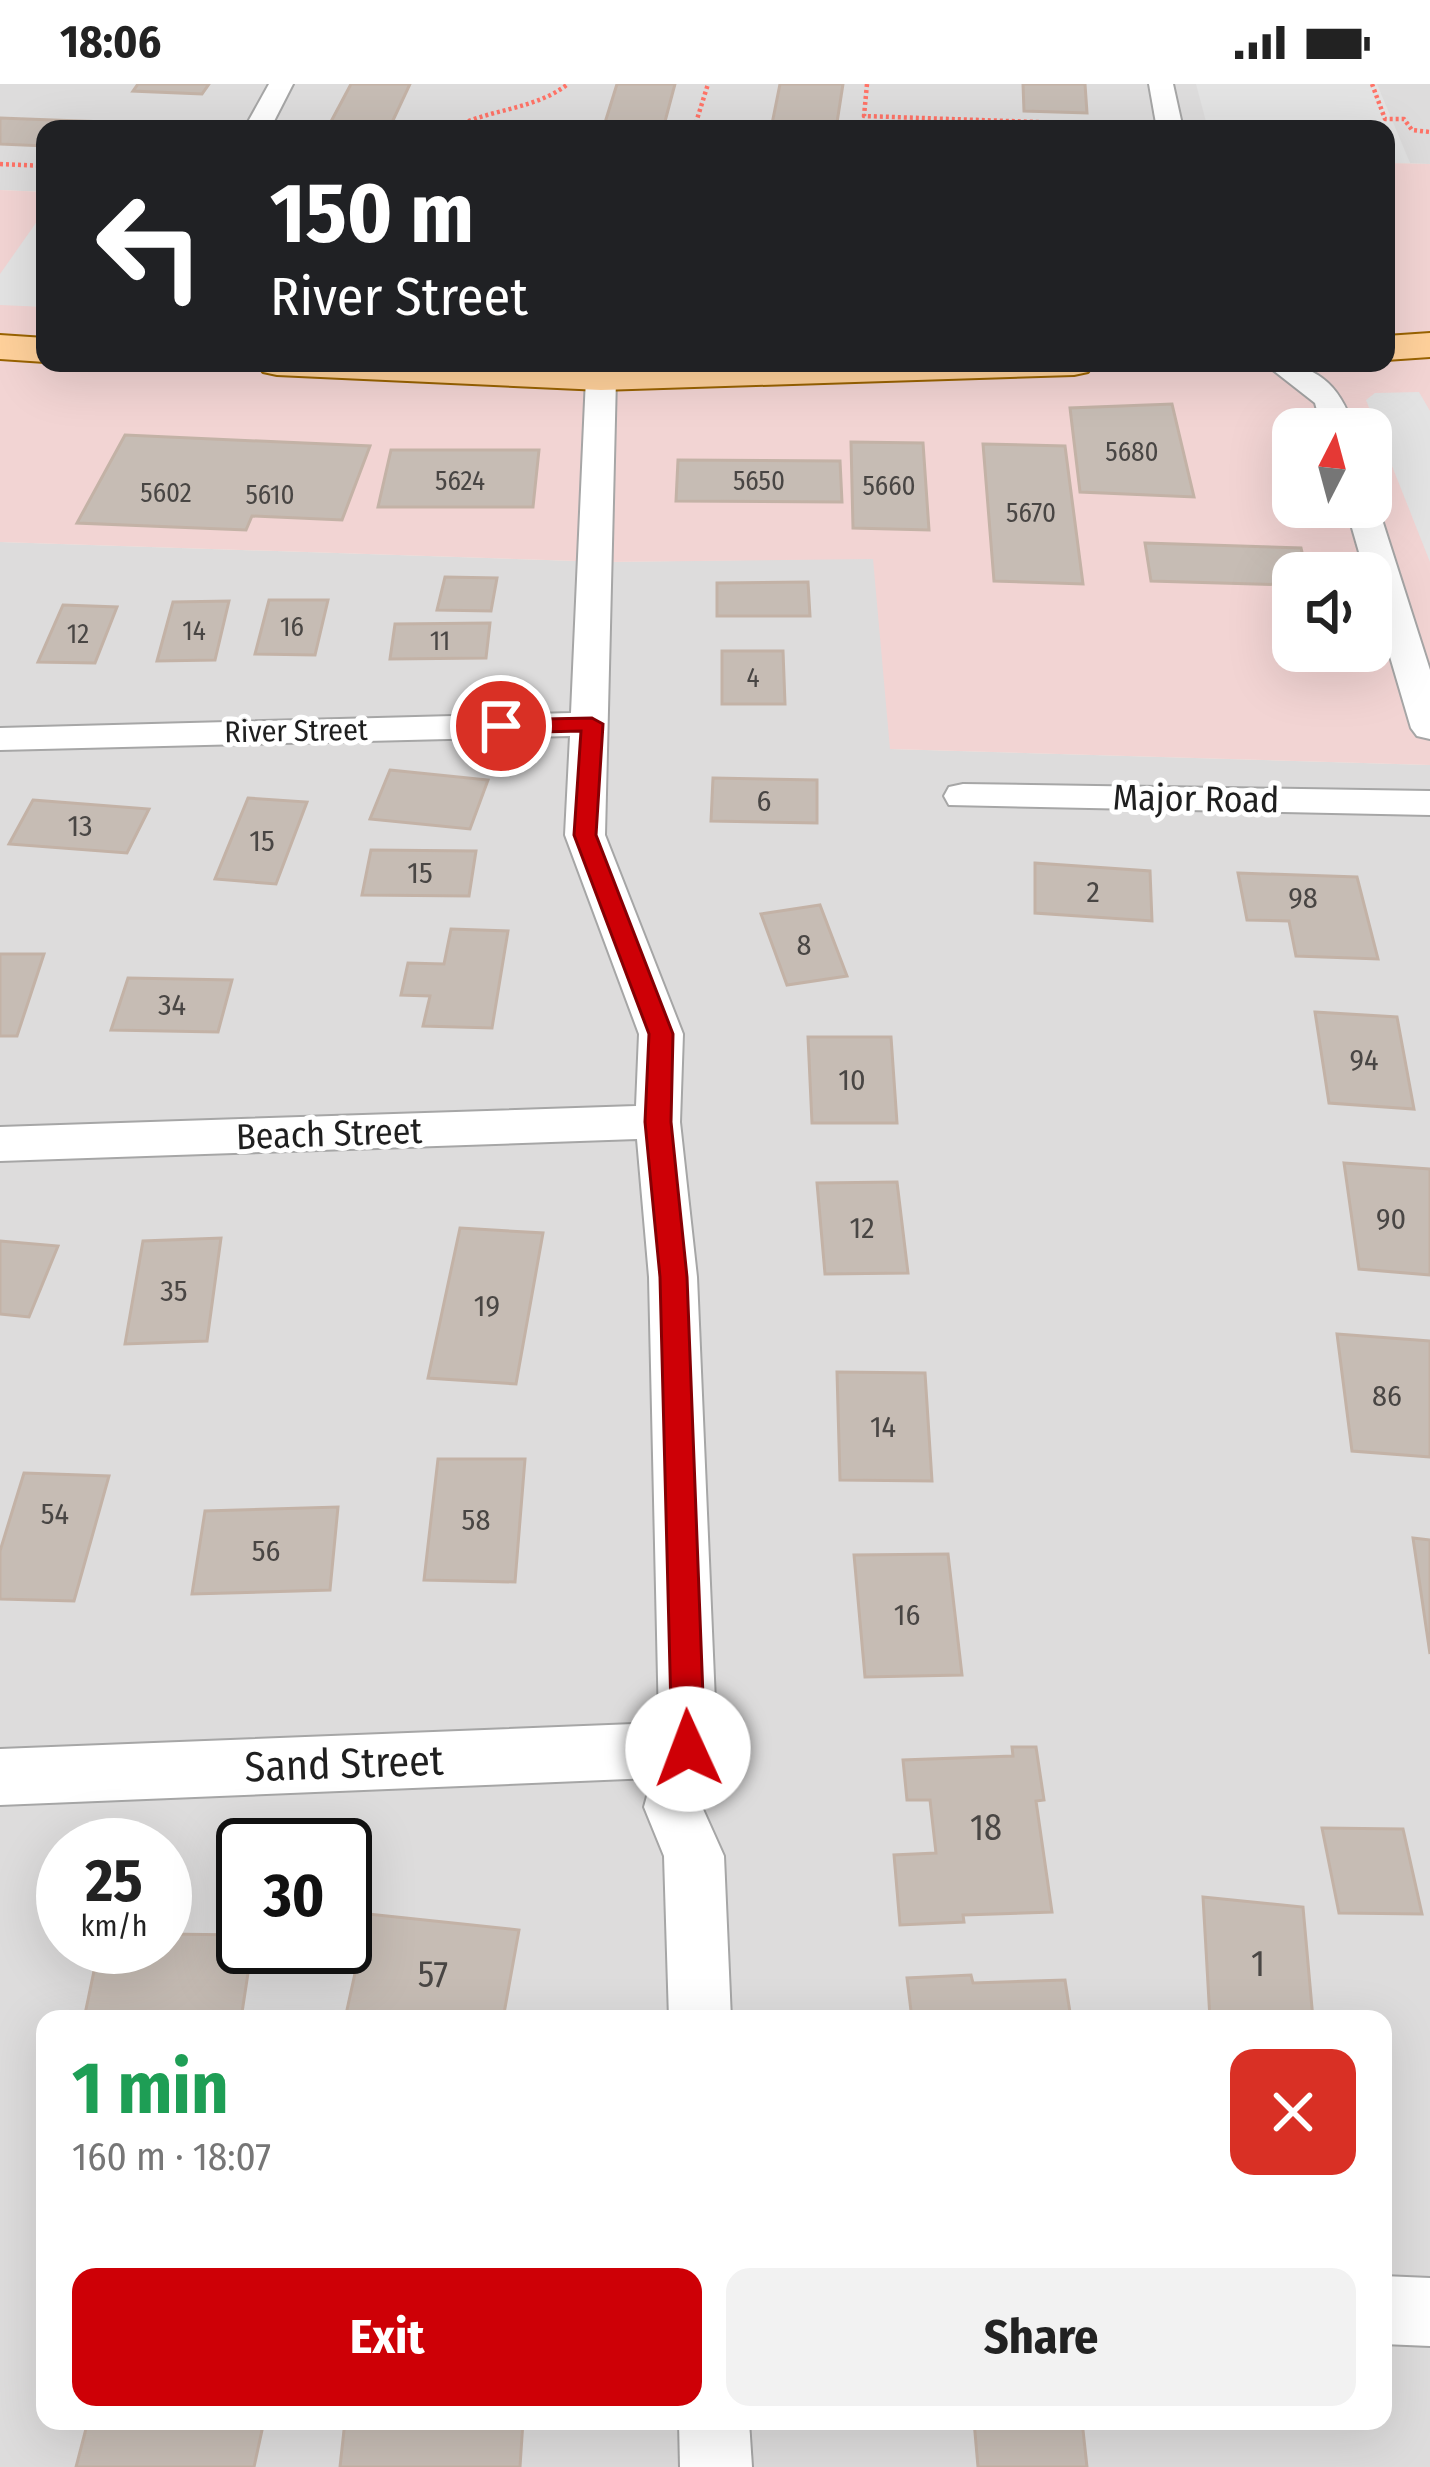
<!DOCTYPE html>
<meta charset="utf-8">
<style>
body{margin:0;font-family:"Fira Sans Condensed",sans-serif;background:#f2f2f2;color:#222;height:100vh;display:flex;flex-direction:column;font-size:45px;white-space:nowrap}
*{box-sizing:border-box;margin:0}
p{font-size:39px;color:#767676}
.icon{flex:none;width:66px;height:66px;fill:none;stroke:currentColor;stroke-width:2;stroke-linecap:round;stroke-linejoin:round}
.map{position:relative;flex:1;overflow:hidden}
.panel{position:absolute;left:36px;top:1926px;width:1356px;height:420px;display:flex;flex-direction:column;background:#fff;border-radius:24px;box-shadow:0 12px 48px #0002}
.panel>*{flex:none}
.banner{position:absolute;left:36px;top:36px;width:1359px;height:252px;border-radius:24px;box-shadow:0 12px 48px #0002;background:#202124;color:#fff;overflow:hidden}
.needle{width:78px;rotate:6deg}
.tools{position:absolute;left:1272px;top:324px;display:grid;gap:24px}
.tools a{display:grid;place-items:center;width:120px;height:120px;border-radius:24px;background:#fff;box-shadow:0 12px 48px #0002;font-size:60px}
.speed{position:absolute;left:36px;top:1734px;display:flex;gap:24px;font-size:60px;font-weight:700;text-align:center}
.speed>*{display:grid;place-content:center;width:156px;height:156px;border-radius:50%;background:#fff;box-shadow:0 12px 48px #0002;line-height:1}
.speed small{font-size:30px;font-weight:400}
.speed .limit{border:6px solid #111;border-radius:18px;background:#fff;color:#111}
.pin{position:absolute;display:grid;place-items:center;width:102px;height:102px;color:#fff;margin:-51px;border:6px solid #fff;border-radius:50%;box-shadow:0 3px 12px #0007}
.me{position:absolute;width:132px;margin:-66px;rotate:358deg;stroke-linejoin:round;filter:drop-shadow(0 0 9px #0008)}
.turn{display:flex;align-items:center;gap:42px;height:252px;padding:0 36px;font-size:54px}
.turn .icon{width:156px;height:156px;stroke-width:2.5}
.turn b{display:block;font-size:84px;line-height:102px}
.round{display:grid;place-items:center;flex:none;width:126px;height:126px;border-radius:24px;background:#f2f2f2}
.summary{display:flex;align-items:center;justify-content:space-between;height:204px;padding:0 36px}
h1{font-size:72px;font-weight:700;line-height:90px;color:#1e9e55}
.button{display:flex;gap:24px;margin-top:auto;padding:24px 36px}
.button a{flex:1;height:138px;border-radius:24px;background:#ce0006;color:#fff;font-size:48px;font-weight:700;line-height:138px;text-align:center}
.button a+a{background:#f2f2f2;color:#222}
.status{display:flex;justify-content:space-between;align-items:center;height:84px;padding:0 60px;background:#fff;direction:ltr}
.status svg{height:33px;fill:currentColor}
.map>svg:first-child{display:block}
.residential{fill:#dddcdc;fill-rule:evenodd}
.commercial{fill:#f2d4d3;fill-rule:evenodd}
.parking{fill:#e3e3e3}
.building{fill:#c6bcb4;stroke:#c3b2a6;stroke-width:3}
.lines{fill:none;stroke-linecap:round;stroke-linejoin:round}
.street-casing{stroke:#a6a6a6;stroke-width:4}
.primary-casing{stroke:#9a6300;stroke-width:4}
.path{stroke:#ff7367;stroke-width:4.5;stroke-dasharray:3 3;stroke-linecap:butt}
.street{fill:#fff;fill-rule:evenodd}
.primary{fill:#ffd19b;fill-rule:evenodd}
.route{fill:#ce0006;stroke:#860004;stroke-width:3}
.labels{text-anchor:middle;stroke-width:10;stroke-linejoin:round;paint-order:stroke}
.far-number-label{font-size:27px;fill:#494644}
.far-street-label{font-size:30px;fill:#1f1f1f;stroke:#fff}
.number-label{font-size:30px;fill:#494644}
.street-label{font-size:36px;fill:#1f1f1f;stroke:#fff}
.near-number-label{font-size:36px;fill:#494644}
.near-street-label{font-size:42px;fill:#1f1f1f;stroke:#fff}
</style>
<div class="status"><b>18:06</b><svg viewBox="0 0 49 12"><path d="M0 12V9h3v3zM5 12V6h3v6zM10 12V3h3v9zM15 12V0h3v12zM26 1h20v11H26zM47 4h2v5h-2z"/></svg></div>
<div class="map">
<svg width="1430" height="2383" viewBox="0 0 1430 2383">
<rect width="100%" height="100%" fill="#f0ece5"/>
<g class="residential">
<polygon points="0,0 1430,0 1430,80 1386,79 1386,45 45,45 45,108 0,106"/>
<path d="M0 458 607 478 874 474 891 665 1430 681V2383H0ZM63 1761H165V1863H63ZM243 1761H345V1863H243ZM45 1935H1383V2337H45Z"/>
</g>
<path class="commercial" d="M1386 79 1430 80V681L890 665 873 475 607 478 0 458V106L45 108V279H1386ZM1293 345H1371V423H1293ZM1293 489H1371V567H1293Z"/>
<g class="parking">
<polygon points="1196,0 1377,0 1410,79 1386,79 1386,45 1208,45"/>
<polygon points="45,126 45,223 0,221 0,190"/>
<polygon points="1419,308 1430,327 1430,478 1366,316 1375,309"/>
</g>
<g class="building">
<polygon points="138,0 209,0 202,10 133,7"/>
<polygon points="351,0 410,0 389,45 327,45"/>
<polygon points="617,0 675,0 663,45 603,45"/>
<polygon points="780,0 843,0 836,45 771,45"/>
<polygon points="1023,0 1085,0 1087,29 1024,27"/>
<polygon points="0,34 184,41 181,45 45,45 45,62 0,60"/>
<polygon points="1172,320 1194,413 1080,408 1070,324"/>
<polygon points="125,351 370,362 342,436 252,432 246,446 77,439"/>
<polygon points="851,358 923,359 929,446 853,444"/>
<polygon points="983,360 1065,362 1083,500 994,497"/>
<polygon points="391,366 539,366 533,423 378,423"/>
<polygon points="678,376 840,377 842,418 676,417"/>
<polygon points="1145,459 1301,464 1307,489 1293,489 1293,501 1151,497"/>
<polygon points="445,493 497,494 491,527 437,526"/>
<polygon points="808,498 810,532 717,532 717,499"/>
<polygon points="269,516 328,516 315,571 255,570"/>
<polygon points="229,517 215,576 157,577 173,518"/>
<polygon points="63,521 117,523 95,579 38,578"/>
<polygon points="490,539 486,574 390,575 395,540"/>
<polygon points="722,567 783,567 785,620 722,620"/>
<polygon points="390,686 488,696 470,745 370,735"/>
<polygon points="713,694 817,696 817,739 711,737"/>
<polygon points="248,714 307,718 276,800 215,795"/>
<polygon points="33,716 149,725 127,769 9,760"/>
<polygon points="371,766 476,767 469,812 362,811"/>
<polygon points="1035,779 1150,787 1152,837 1035,829"/>
<polygon points="1238,789 1357,793 1378,875 1296,872 1289,837 1247,836"/>
<polygon points="820,821 847,892 787,901 761,830"/>
<polygon points="451,845 508,847 492,944 423,942 430,912 401,911 408,879 444,880"/>
<polygon points="0,870 44,870 17,952 0,952"/>
<polygon points="128,894 232,896 218,948 111,946"/>
<polygon points="1315,928 1397,933 1414,1025 1329,1019"/>
<polygon points="808,953 891,953 897,1039 812,1039"/>
<polygon points="1344,1079 1430,1085 1430,1191 1359,1185"/>
<polygon points="897,1098 908,1189 825,1190 817,1099"/>
<polygon points="460,1144 543,1149 516,1300 428,1294"/>
<polygon points="221,1154 207,1257 125,1260 143,1157"/>
<polygon points="0,1157 58,1162 29,1233 0,1230"/>
<polygon points="1337,1250 1430,1257 1430,1373 1352,1367"/>
<polygon points="837,1288 925,1289 932,1397 840,1396"/>
<polygon points="438,1375 525,1375 515,1498 424,1496"/>
<polygon points="24,1389 109,1392 74,1517 0,1515 0,1467"/>
<polygon points="338,1423 330,1506 192,1510 205,1427"/>
<polygon points="1413,1454 1430,1456 1430,1570"/>
<polygon points="948,1470 962,1591 865,1593 854,1471"/>
<polygon points="1012,1663 1036,1663 1044,1716 1036,1717 1052,1828 963,1831 964,1838 900,1841 894,1771 936,1769 930,1716 907,1716 903,1676 1013,1672"/>
<polygon points="1322,1744 1403,1745 1422,1830 1339,1829"/>
<polygon points="1203,1813 1303,1823 1313,1935 1210,1935"/>
<polygon points="368,1830 519,1846 503,1935 345,1935"/>
<polygon points="165,1850 243,1851 243,1863 252,1863 241,1935 84,1935 99,1863 165,1863"/>
<polygon points="971,1891 973,1899 1065,1896 1071,1935 912,1935 907,1894"/>
<polygon points="88,2337 264,2337 254,2383 76,2383"/>
<polygon points="345,2337 523,2337 520,2383 340,2383"/>
<polygon points="974,2337 1082,2337 1087,2383 978,2383"/>
</g>
<g class="lines">
<g class="street-casing">
<g id="street">
<polygon points="269,0 293,0 270,45 244,45"/>
<polygon points="1149,0 1173,0 1183,45 1157,45"/>
<path d="M1264 279C1314 279 1339 297 1354 345H1322L1315 319Z"/>
<polygon points="601,285 616,294 605,751 683,950 680,1038 697,1193 717,1665 702,1723 724,1772 731,1935 669,1935 664,1772 644,1723 652,1694 0,1721 0,1665 659,1639 649,1193 637,1055 0,1077 0,1043 636,1022 639,950 565,751 570,652 0,666 0,644 571,629 586,294"/>
<polygon points="1371,415 1378,423 1430,586 1430,655 1417,652 1411,644 1371,508 1371,489 1365,489 1346,423 1371,423"/>
<polygon points="963,700 1430,707 1430,731 949,721 944,712 949,703"/>
<polygon points="1383,2192 1430,2194 1430,2262 1383,2260"/>
<polygon points="679,2337 749,2337 752,2383 680,2383"/>
</g>
</g>
<g class="primary-casing">
<g id="primary">
<polygon points="1430,249 1430,273 1386,276 1386,252"/>
<polygon points="0,251 45,254 45,278 0,275"/>
<polygon points="257,279 1094,279 1088,288 1074,291 601,306 277,291 263,288"/>
</g>
</g>
<g class="path">
<polyline points="867,0 864,32 1124,41"/>
<polyline points="1372,0 1385,35 1404,35 1412,46 1430,48"/>
<path d="M452 45C489 24 533 27 568 0"/>
<polyline points="694,45 708,0"/>
<polyline points="0,80 45,82"/>
</g>
<use href="#street" class="street"/>
<use href="#primary" class="primary"/>
</g>
<polygon class="route" points="592,634 603,640 596,751 673,950 671,1038 687,1193 705,1665 700,1676 688,1681 677,1676 672,1665 660,1193 645,1038 649,950 574,751 581,647 501,649 490,642 501,636"/>
<g class="labels">
<g class="far-number-label">
<text x="1132" y="377">5680</text>
<text x="460" y="406">5624</text>
<text x="759" y="406">5650</text>
<text x="889" y="411">5660</text>
<text x="166" y="418">5602</text>
<text x="270" y="420">5610</text>
<text x="1031" y="438">5670</text>
<text x="292" y="552">16</text>
<text x="194" y="556">14</text>
<text x="78" y="559">12</text>
<text x="440" y="566">11</text>
<text x="753" y="603">4</text>
</g>
<g class="far-street-label">
<text transform="translate(296 647) rotate(-1)" y="10">River Street</text>
</g>
<g class="number-label">
<text x="764" y="727">6</text>
<text x="80" y="752">13</text>
<text x="262" y="767">15</text>
<text x="420" y="799">15</text>
<text x="1093" y="818">2</text>
<text x="1303" y="824">98</text>
<text x="804" y="871">8</text>
<text x="172" y="931">34</text>
<text x="1364" y="986">94</text>
<text x="852" y="1006">10</text>
<text x="1391" y="1145">90</text>
<text x="862" y="1154">12</text>
<text x="174" y="1217">35</text>
<text x="487" y="1232">19</text>
<text x="1387" y="1322">86</text>
<text x="883" y="1353">14</text>
<text x="55" y="1440">54</text>
<text x="476" y="1446">58</text>
<text x="266" y="1477">56</text>
<text x="907" y="1541">16</text>
</g>
<g class="street-label">
<text transform="translate(1196 714) rotate(1)" y="13">Major Road</text>
<text transform="translate(329 1049) rotate(-2)" y="13">Beach Street</text>
</g>
<g class="near-number-label">
<text x="986" y="1756">18</text>
<text x="1258" y="1892">1</text>
<text x="433" y="1903">57</text>
</g>
<g class="near-street-label">
<text transform="translate(344 1679) rotate(-2)" y="15">Sand Street</text>
</g>
</g>
</svg>
<div class="tools">
<a><svg class="needle" viewBox="-14 -14 28 28"><path d="M0-13l5 13h-10z" fill="#e53935"/><path d="M0 13l5-13h-10z" fill="#767676"/></svg></a>
<a><svg class="icon" aria-label="sound" viewBox="0 0 24 24"><path d="M4 9h4l5-4v14l-5-4H4zM17 9q2 3 0 6"/></svg></a>
</div>
<div class="speed"><div>25<small>km/h</small></div><div class="limit">30</div></div>
<div class="pin" style="left:501px;top:642px;background:#d93025"><svg class="icon" aria-label="arrive" viewBox="0 0 24 24"><path d="M6 21V4h12l-3 4 3 4H6"/></svg></div>
<svg class="me" style="left:688px;top:1665px" viewBox="-20 -20 40 40"><circle r="19" fill="#fff"/><path d="M0-13L10 11 0 6-10 11z" fill="#ce0006"/></svg>
<div class="banner">
<div class="turn"><svg class="icon" aria-label="left" viewBox="0 0 24 24"><path d="M17 20v-9H6M10 6l-5 5 5 5"/></svg><div><b>150 m</b>River Street</div></div>
</div>
<section class="panel">
<div class="summary"><div><h1>1 min</h1><p>160 m · 18:07</p></div><a class="round" style="background:#d93025;color:#fff"><svg class="icon" aria-label="close" viewBox="0 0 24 24"><path d="M6 6l12 12M18 6L6 18"/></svg></a></div>
<div class="button"><a>Exit</a><a>Share</a></div>
</section>
</div>
